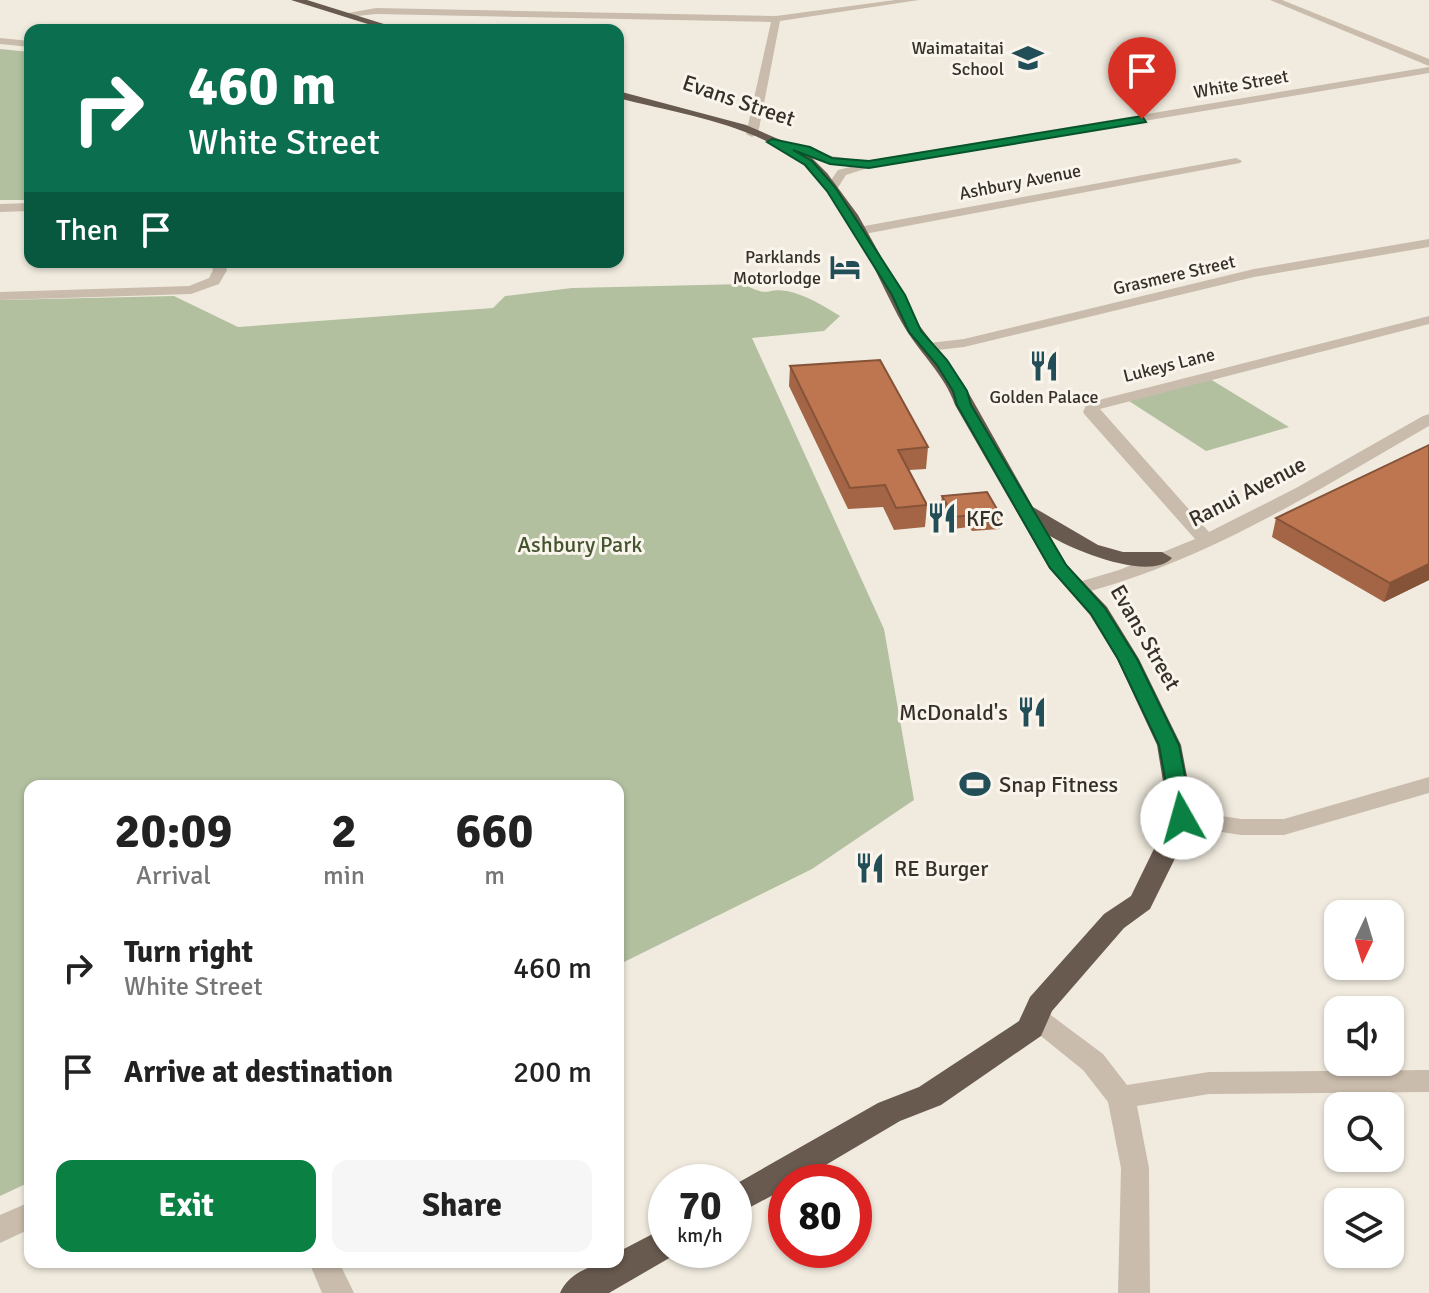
<!DOCTYPE html>
<style>
body{margin:0;font-family:Signika,sans-serif;background:#f6f6f6;color:#222;height:100vh;display:flex;flex-direction:column;font-size:30px;white-space:nowrap}
*{box-sizing:border-box;margin:0}
p{font-size:26px;color:#767676}
.icon{flex:none;width:44px;height:44px;fill:none;stroke:currentColor;stroke-width:2;stroke-linecap:round;stroke-linejoin:round}
.map{position:relative;flex:1;overflow:hidden}
.details{position:absolute;left:24px;top:780px;width:600px;height:488px;display:flex;flex-direction:column;background:#fff;border-radius:16px;box-shadow:0 2px 6px #0004}
.details>*{flex:none}
.banner{position:absolute;left:24px;top:24px;width:600px;height:244px;border-radius:16px;box-shadow:0 2px 6px #0004;background:#0b6e4f;color:#fff;overflow:hidden}
.needle{width:52px;rotate:184deg}
.tools{position:absolute;left:1324px;top:900px;display:grid;gap:16px}
.tools a{display:grid;place-items:center;width:80px;height:80px;border-radius:16px;background:#fff;box-shadow:0 2px 6px #0004;font-size:40px}
.speed{position:absolute;left:648px;top:1164px;display:flex;gap:16px;font-size:40px;font-weight:700;text-align:center}
.speed>*{display:grid;place-content:center;width:104px;height:104px;border-radius:50%;background:#fff;box-shadow:0 2px 6px #0004;line-height:1}
.speed small{font-size:20px;font-weight:400}
.speed .limit{border:12px solid #d22;background:#fff;color:#111}
.pin{position:absolute;display:grid;place-items:center;width:68px;height:68px;color:#fff;margin:-82px -34px;border-radius:50% 50% 50% 0;rotate:-45deg;box-shadow:0 0 8px #0007}
.pin .icon{rotate:45deg}
.me{position:absolute;width:88px;margin:-44px;rotate:353deg;stroke-linejoin:round;filter:drop-shadow(0 0 6px #0008)}
.turn{display:flex;align-items:center;gap:28px;height:168px;padding:0 32px;font-size:36px}
.turn .icon{width:104px;height:104px;stroke-width:2.5}
.turn b{display:block;font-size:56px;line-height:68px}
.then{display:flex;align-items:center;height:76px;padding:0 32px;background:#0003;gap:16px;font-size:30px}
.eta{display:flex;justify-content:space-evenly;align-items:center;height:136px;text-align:center}
.eta b{font-size:48px;font-weight:700;line-height:56px}
.primary-button{display:flex;gap:16px;margin-top:auto;padding:16px 32px}
.primary-button a{flex:1;height:92px;border-radius:16px;background:#0b8043;color:#fff;font-size:32px;font-weight:700;line-height:92px;text-align:center}
.primary-button a+a{background:#f6f6f6;color:#222}
ul{padding:0;list-style:none}
li{display:flex;align-items:center;gap:24px;height:104px;padding:0 32px}
li div{flex:1}
li b{display:block;font-size:30px}
li em{font-style:normal}
.map>svg:first-child{display:block}
.green{fill:#b2c0a0}
.lines{fill:none;stroke-linecap:round;stroke-linejoin:round}
.minor{fill:#c9bcac;fill-rule:evenodd}
.tertiary{fill:#c9bcac;fill-rule:evenodd}
.trunk{fill:#685a4f;fill-rule:evenodd}
.wall{fill:#a36545}
.shaded-wall{fill:#855338}
.building{fill:#be7650;stroke:#855338;stroke-width:2}
.route{fill:#0b8043;stroke:#07532c;stroke-width:2}
.labels{text-anchor:middle;stroke-width:6;stroke-linejoin:round;paint-order:stroke}
.far-poi-label{font-size:18px;fill:#37302a;stroke:#f9f4ec;text-anchor:end}
.far-street-label{font-size:18px;fill:#37302a;stroke:#f9f4ec}
.street-label{font-size:22px;fill:#37302a;stroke:#f9f4ec}
.poi-label{font-size:22px;fill:#37302a;stroke:#f9f4ec;text-anchor:start}
.park-label{font-size:22px;fill:#43542f;stroke:#f9f4ec}
</style>
<div class="map">
<svg width="1429" height="1293" viewBox="0 0 1429 1293">
<rect width="100%" height="100%" fill="#f1ebdf"/>
<g class="green">
<polygon points="0,49 30,52 30,200 0,200"/>
<path d="M744 284C770 299 765 287 787 291 806 295 824 306 840 316L824 331 752 338 884 629 914 800 812 869 618 965V786H30V1182L0 1196V300L174 296 238 327 493 308 505 296 572 288Z"/>
<polygon points="1210,379 1289,427 1206,451 1129,401"/>
</g>
<g class="lines">
<g class="minor">
<polygon points="895,0 919,0 780,21 758,134 752,137 746,134 771,22 376,14 347,17 342,14 376,8 776,16"/>
<polygon points="0,38 30,41 30,47 0,44"/>
<polygon points="1429,67 1429,73 871,167 846,175 835,192 831,193 825,189 838,170 850,167 766,142 772,139 831,156 865,161"/>
<polygon points="1236,158 1242,161 1240,163 859,235 853,231 859,227"/>
<polygon points="30,203 30,211 0,212 0,204"/>
<polygon points="210,262 224,262 227,270 219,284 191,294 0,300 0,292 189,286 209,278 213,270"/>
<path d="M1429 316V324L1100 409 1209 532 1296 488 1423 416 1429 414V426C1318 490 1205 562 1079 594L1072 592 1070 588 1072 584 1119 570 1195 539 1085 415 1083 412 1087 403Z"/>
<polygon points="1035,1007 1044,1010 1103,1054 1127,1085 1209,1072 1429,1070 1429,1092 1209,1094 1137,1106 1149,1168 1150,1293 1118,1293 1121,1168 1108,1102 1083,1070 1026,1024 1022,1017 1026,1010"/>
<polygon points="30,1202 30,1229 0,1243 0,1215"/>
<polygon points="309,1262 339,1262 354,1293 322,1293"/>
</g>
<g class="tertiary">
<polygon points="1270,0 1282,0 1429,59 1429,66"/>
<polygon points="1429,239 1429,247 1254,277 964,347 929,351 922,347 929,343 964,339 1254,269"/>
<polygon points="1429,777 1429,793 1284,835 1241,835 1182,826 1174,824 1171,818 1174,812 1182,810 1241,819 1284,819"/>
</g>
<g class="trunk">
<polygon points="291,0 307,0 403,30 387,30"/>
<path d="M618 91 746 125 792 145 812 158 827 173 858 215 919 325 963 383 1033 507 1098 545 1123 552H1162L1172 558C1150 582 1073 550 1050 536L1067 565 1107 607 1139 659 1181 745 1195 818 1150 909 1124 928 1052 1011 1041 1036 941 1105 900 1121 797 1182H786V1188L734 1216V1185L878 1103 919 1087 1019 1021 1030 997 1104 914 1131 896 1169 818 1157 745 1117 659 1090 615 1049 568 955 405C944 373 918 352 902 323 873 271 850 202 802 163 751 123 679 114 618 98Z"/>
<path d="M666 1227V1250H679L678 1253 609 1293H560C569 1272 596 1262 618 1262V1252Z"/>
</g>
</g>
<g class="wall">
<polygon points="790,366 928,447 926,469 909,470 927,505 925,527 894,530 883,507 848,509 789,386"/>
<polygon points="942,496 1001,516 1000,529 972,531 969,527 953,529 940,508"/>
<polygon points="1276,518 1429,580 1384,602 1272,537"/>
</g>
<polygon class="shaded-wall" points="1429,564 1429,580 1384,602 1390,583"/>
<g class="building">
<polygon points="880,360 928,447 898,450 927,505 896,508 885,485 850,488 790,366"/>
<polygon points="1429,445 1429,564 1390,583 1276,518"/>
<polygon points="987,492 1001,516 973,519 971,515 954,517 942,496"/>
</g>
<polygon class="route" points="1142,116 1146,122 869,168 830,164 793,150 812,161 835,187 905,295 921,331 947,360 967,391 971,405 1066,565 1105,608 1137,659 1179,745 1193,818 1190,823 1175,823 1172,818 1159,745 1118,659 1091,614 1050,568 957,405 953,391 937,365 909,332 892,295 827,191 805,165 767,142 772,139 810,147 832,158 869,161"/>
<defs>
<g id="school-bare" transform="scale(2.4)"><path d="M0-5L7-2L0 1L-7-2ZM-4 1L0 2.5L4 1V4Q0 6-4 4Z" fill="#224e57" stroke="#f9f4ec" stroke-width="2.5" paint-order="stroke"/></g>
<g id="hotel-bare" transform="scale(2.4)"><path d="M-6-4.5h1.5V1H6V5H4.5V3h-9V5H-6ZM-4 0a1.8 1.8 0 1 1 3.6 0ZM.5 0V-2.5h3Q6-2.5 6 0Z" fill="#224e57" stroke="#f9f4ec" stroke-width="2.5" paint-order="stroke"/></g>
<g id="restaurant-bare" transform="scale(2.4)"><path d="M-5-6h1v4h1v-4h1v4h1v-4h1v5L-1.5 .5V6h-2V.5L-5-1ZM5-6V6H3V1.5H1.5Q1.5-4 5-6Z" fill="#224e57" stroke="#f9f4ec" stroke-width="2.5" paint-order="stroke"/></g>
<g id="stadium-bare" transform="scale(2.4)"><path d="M0-5a6.5 5 0 1 0 0 10a6.5 5 0 1 0 0-10ZM-3.5-1.8h7v3.6h-7Z" fill="#224e57" stroke="#f9f4ec" stroke-width="2.5" paint-order="stroke"/></g>
</defs>
<g fill-rule="evenodd">
<use href="#school-bare" x="1028" y="58"/>
<use href="#hotel-bare" x="845" y="267"/>
<use href="#restaurant-bare" x="1044" y="366"/>
<use href="#restaurant-bare" x="942" y="518"/>
<use href="#restaurant-bare" x="1032" y="712"/>
<use href="#stadium-bare" x="975" y="784"/>
<use href="#restaurant-bare" x="870" y="868"/>
</g>
<g class="labels">
<g class="far-poi-label">
<text x="1004" y="54">Waimataitai<tspan x="1004" dy="21">School</tspan></text>
<text x="821" y="263">Parklands<tspan x="821" dy="21">Motorlodge</tspan></text>
<text x="1044" y="403" text-anchor="middle">Golden Palace</text>
</g>
<g class="far-street-label">
<text transform="translate(1241 84) rotate(-10)" y="6">White Street</text>
<text transform="translate(1020 182) rotate(-11)" y="6">Ashbury Avenue</text>
<text transform="translate(1174 275) rotate(-13)" y="6">Grasmere Street</text>
<text transform="translate(1169 365) rotate(-14)" y="6">Lukeys Lane</text>
</g>
<g class="street-label">
<text transform="translate(739 100) rotate(19)" y="8">Evans Street</text>
<text transform="translate(1247 491) rotate(-27)" y="8">Ranui Avenue</text>
<text transform="translate(1146 637) rotate(60)" y="8">Evans Street</text>
</g>
<g class="poi-label">
<text x="966" y="526">KFC</text>
<text x="1008" y="720" text-anchor="end">McDonald's</text>
<text x="999" y="792">Snap Fitness</text>
<text x="894" y="876">RE Burger</text>
</g>
<g class="park-label">
<text x="580" y="552">Ashbury Park</text>
</g>
</g>
</svg>
<div class="tools">
<a><svg class="needle" viewBox="-14 -14 28 28"><path d="M0-13l5 13h-10z" fill="#e53935"/><path d="M0 13l5-13h-10z" fill="#767676"/></svg></a>
<a><svg class="icon" aria-label="sound" viewBox="0 0 24 24"><path d="M4 9h4l5-4v14l-5-4H4zM17 9q2 3 0 6"/></svg></a>
<a><svg class="icon" aria-label="search" viewBox="0 0 24 24"><circle cx="10" cy="10" r="6"/><path d="M15 15l6 6"/></svg></a>
<a><svg class="icon" aria-label="layers" viewBox="0 0 24 24"><path d="M12 4l9 5-9 5-9-5zM3 14l9 5 9-5"/></svg></a>
</div>
<div class="speed"><div>70<small>km/h</small></div><div class="limit">80</div></div>
<div class="pin" style="left:1142px;top:119px;background:#d93025"><svg class="icon" aria-label="arrive" viewBox="0 0 24 24"><path d="M6 21V4h12l-3 4 3 4H6"/></svg></div>
<svg class="me" style="left:1182px;top:818px" viewBox="-20 -20 40 40"><circle r="19" fill="#fff"/><path d="M0-13L10 11 0 6-10 11z" fill="#0b8043"/></svg>
<div class="banner">
<div class="turn"><svg class="icon" aria-label="right" viewBox="0 0 24 24"><path d="M7 20v-9h11M14 6l5 5-5 5"/></svg><div><b>460 m</b>White Street</div></div>
<div class="then">Then<svg class="icon" aria-label="arrive" viewBox="0 0 24 24"><path d="M6 21V4h12l-3 4 3 4H6"/></svg></div>
</div>
<section class="details">
<div class="eta">
<div><b>20:09</b><p>Arrival</p></div>
<div><b>2</b><p>min</p></div>
<div><b>660</b><p>m</p></div>
</div>
<ul>
<li><svg class="icon" aria-label="right" viewBox="0 0 24 24"><path d="M7 20v-9h11M14 6l5 5-5 5"/></svg><div><b>Turn right</b><p>White Street</p></div><em>460 m</em></li>
<li><svg class="icon" aria-label="arrive" viewBox="0 0 24 24"><path d="M6 21V4h12l-3 4 3 4H6"/></svg><div><b>Arrive at destination</b></div><em>200 m</em></li>
</ul>
<div class="primary-button"><a>Exit</a><a>Share</a></div>
</section>
</div>
